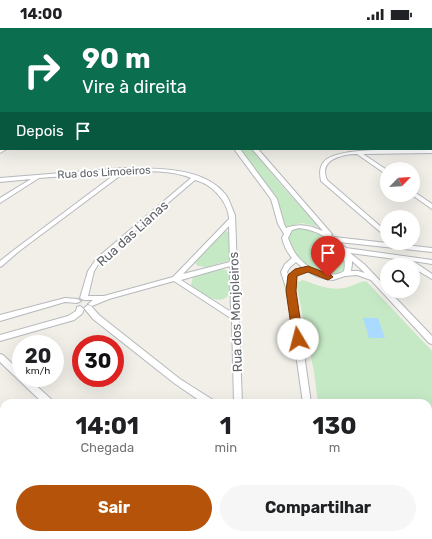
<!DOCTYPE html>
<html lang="pt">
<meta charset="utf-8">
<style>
body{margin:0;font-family:Rubik,sans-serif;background:#f6f6f6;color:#202124;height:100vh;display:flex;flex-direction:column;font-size:15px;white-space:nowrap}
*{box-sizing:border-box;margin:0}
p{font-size:13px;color:#757577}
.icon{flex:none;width:22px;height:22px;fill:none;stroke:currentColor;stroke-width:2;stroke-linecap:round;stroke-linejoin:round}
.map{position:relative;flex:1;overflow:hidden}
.details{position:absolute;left:0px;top:371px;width:432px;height:140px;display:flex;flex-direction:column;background:#fff;border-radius:12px 12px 0 0;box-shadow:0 4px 16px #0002}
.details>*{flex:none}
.guide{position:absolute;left:0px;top:0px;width:432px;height:122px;box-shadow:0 4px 16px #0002;background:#0b6e4f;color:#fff;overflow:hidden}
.needle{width:26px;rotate:65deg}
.tools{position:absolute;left:380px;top:134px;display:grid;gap:8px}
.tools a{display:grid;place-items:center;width:40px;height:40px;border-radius:50%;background:#fff;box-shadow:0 4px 16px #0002;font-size:20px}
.speed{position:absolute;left:12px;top:307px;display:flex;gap:8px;font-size:20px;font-weight:700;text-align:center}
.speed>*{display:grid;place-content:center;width:52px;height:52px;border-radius:50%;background:#fff;box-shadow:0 4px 16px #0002;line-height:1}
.speed small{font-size:10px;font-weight:400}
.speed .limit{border:6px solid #d22;background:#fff;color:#111}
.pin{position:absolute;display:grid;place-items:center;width:34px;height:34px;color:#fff;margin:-41px -17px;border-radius:50% 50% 50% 0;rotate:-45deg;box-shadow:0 0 4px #0007}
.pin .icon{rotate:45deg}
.me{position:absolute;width:44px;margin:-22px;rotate:352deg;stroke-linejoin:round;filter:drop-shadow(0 0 3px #0008)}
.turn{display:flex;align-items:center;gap:14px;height:84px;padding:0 16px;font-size:18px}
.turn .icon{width:52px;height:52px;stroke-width:2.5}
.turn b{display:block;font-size:28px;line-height:34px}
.then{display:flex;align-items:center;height:38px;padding:0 16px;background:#0003;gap:8px;font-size:15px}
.eta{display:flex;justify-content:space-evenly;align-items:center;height:68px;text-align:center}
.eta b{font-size:24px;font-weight:700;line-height:28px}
.primary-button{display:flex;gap:8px;margin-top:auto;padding:8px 16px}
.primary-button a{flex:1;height:46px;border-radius:24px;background:#b45309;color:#fff;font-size:16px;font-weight:700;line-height:46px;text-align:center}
.primary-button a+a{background:#f6f6f6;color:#202124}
.status{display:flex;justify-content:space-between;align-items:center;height:28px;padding:0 20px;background:#fff;direction:ltr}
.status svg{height:11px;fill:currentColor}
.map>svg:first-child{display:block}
.green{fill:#c5e8c5}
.water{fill:#aadaff}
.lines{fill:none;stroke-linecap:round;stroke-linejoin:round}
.street-casing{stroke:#b5b8bc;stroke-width:2}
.secondary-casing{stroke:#b6babf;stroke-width:2}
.street{fill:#fff;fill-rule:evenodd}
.secondary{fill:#fff;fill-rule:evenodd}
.route{fill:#b45309;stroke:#753606}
.labels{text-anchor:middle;stroke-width:4;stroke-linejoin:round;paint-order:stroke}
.far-street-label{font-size:11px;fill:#5f6368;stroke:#fff}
.street-label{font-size:13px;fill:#5f6368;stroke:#fff}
</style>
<div class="status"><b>14:00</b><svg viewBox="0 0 49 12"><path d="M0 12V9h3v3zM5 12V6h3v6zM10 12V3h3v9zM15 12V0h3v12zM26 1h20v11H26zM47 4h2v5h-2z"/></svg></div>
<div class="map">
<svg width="432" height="511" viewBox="0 0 432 511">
<rect width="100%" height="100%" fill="#f1efe8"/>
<g class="green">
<polygon points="240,121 252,121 282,158 319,199 302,195 286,199 277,171"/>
<path d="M300 200C304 200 309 201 313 202 327 208 351 225 343 242 325 257 289 228 289 208L292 202Z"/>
<polygon points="226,203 229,205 230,231 228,233 206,239 198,238 195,235 196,232 223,204"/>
<path d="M219 241 226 242 230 247V264C223 281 199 266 191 257L193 249Z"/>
<path d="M303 252C316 257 331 263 345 260 352 258 358 254 366 253L432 323V511H342L341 507H428V375H318L314 344 296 255Z"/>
</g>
<polygon class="water" points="363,290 378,290 385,310 369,310"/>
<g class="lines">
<g class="street-casing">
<g id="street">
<polygon points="142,0 147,0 146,1"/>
<rect x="159" y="0" width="4" height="1"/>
<polygon points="316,0 321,0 322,1 317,1"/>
<rect x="431" y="41" width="1" height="2"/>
<path d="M234 121H240L277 171 284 196 286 200C299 195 310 197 323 203L252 121H258L331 205 332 206 331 207 334 209 432 220V224L339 214 346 220 432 232V236L413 233 432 246V251L413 240V237H409L403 232 350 225 364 236 387 260V263H389L432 308V316L429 315 371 252 357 247 345 248 333 252 326 251 316 248 307 243 300 245 296 248 295 263 311 375H303L287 263 281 244 285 236 292 230C287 224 284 218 282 210L284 206 278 196 271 171ZM299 200C320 202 350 219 344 243 327 254 305 239 295 225 292 220 290 215 288 210L292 202ZM352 233 365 245 358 243H351L352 236ZM296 234 303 240C297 241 290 243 289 249L287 244 290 239Z"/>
<path d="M432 121V125L363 126 387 142V147L357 126C347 126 326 129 325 143 325 146 326 150 327 152L387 204V209L385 208 321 153C320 146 319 141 323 135 334 117 410 123 432 121Z"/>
<path d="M124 140C157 141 203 138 226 167 230 173 232 181 235 187L242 375H234L232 291 174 253 109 271 92 278 88 276 93 272H84L80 270 88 243 97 230 191 150C171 142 146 143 125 144L18 224 2 238 0 239V233L14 222 118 144 39 150 0 175V170L31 151 0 154V150ZM195 152C199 153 204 155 207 157 218 164 229 178 229 191L173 249 104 268H88L94 243 101 232ZM229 198 230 234 183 246ZM230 238 231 284 181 252Z"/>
<polygon points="413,163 432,176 432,181 412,167 413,167"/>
<polygon points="65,270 77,271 81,273 77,275 65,274 0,293 0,287"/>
<polygon points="88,277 91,278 99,287 180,351 213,372 214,375 203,375 174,355 93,291 84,280"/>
<polygon points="80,278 84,281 82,286 74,292 0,313 0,307 68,288 76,283 77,279"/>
<polygon points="0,326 3,327 21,344 21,350 28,350 52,372 53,375 43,375 0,334"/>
<polygon points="186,507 199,507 200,511 187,511"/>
<polygon points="237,507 247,507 246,511 236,511"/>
<rect x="321" y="507" width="10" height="4"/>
</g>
</g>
<g class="secondary-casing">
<g id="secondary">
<polygon points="209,0 214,0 215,1 210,1"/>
<rect x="0" y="7" width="1" height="2"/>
<rect x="431" y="79" width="1" height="4"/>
<rect x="0" y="96" width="1" height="4"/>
<polygon points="0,120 7,121 0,125"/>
</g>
</g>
<use href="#street" class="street"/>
<use href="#secondary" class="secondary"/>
</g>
<polygon class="route" points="308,238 331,247 333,249 328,252 308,244 297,248 296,263 303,311 301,313 294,313 293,311 286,263 288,247 295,241"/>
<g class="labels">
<g class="far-street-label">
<text transform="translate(104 144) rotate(-3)" y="4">Rua dos Limoeiros</text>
</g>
<g class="street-label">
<text transform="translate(132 205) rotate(-42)" y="5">Rua das Lianas</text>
<text transform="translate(235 284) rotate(-92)" y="5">Rua dos Monjoleiros</text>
</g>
</g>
</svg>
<div class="tools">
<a><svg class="needle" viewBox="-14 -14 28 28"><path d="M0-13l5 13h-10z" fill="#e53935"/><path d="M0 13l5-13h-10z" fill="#757577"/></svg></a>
<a><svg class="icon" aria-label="sound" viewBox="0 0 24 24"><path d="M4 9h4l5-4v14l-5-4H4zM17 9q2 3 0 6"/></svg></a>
<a><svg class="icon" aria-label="search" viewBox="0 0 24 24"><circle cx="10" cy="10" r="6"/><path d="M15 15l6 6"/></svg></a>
</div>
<div class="speed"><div>20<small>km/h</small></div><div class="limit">30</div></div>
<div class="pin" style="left:328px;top:249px;background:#d93025"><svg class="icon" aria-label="arrive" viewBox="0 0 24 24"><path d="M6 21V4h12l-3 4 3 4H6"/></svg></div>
<svg class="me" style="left:298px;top:311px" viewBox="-20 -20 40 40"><circle r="19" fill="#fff"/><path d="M0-13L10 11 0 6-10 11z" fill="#b45309"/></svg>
<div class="guide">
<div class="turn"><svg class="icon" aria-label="right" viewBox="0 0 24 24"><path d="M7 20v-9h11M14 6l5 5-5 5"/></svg><div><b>90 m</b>Vire à direita</div></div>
<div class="then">Depois<svg class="icon" aria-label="arrive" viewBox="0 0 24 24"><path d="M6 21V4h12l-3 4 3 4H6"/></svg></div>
</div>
<section class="details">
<div class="eta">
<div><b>14:01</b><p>Chegada</p></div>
<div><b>1</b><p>min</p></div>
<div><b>130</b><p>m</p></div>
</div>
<div class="primary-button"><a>Sair</a><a>Compartilhar</a></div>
</section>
</div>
